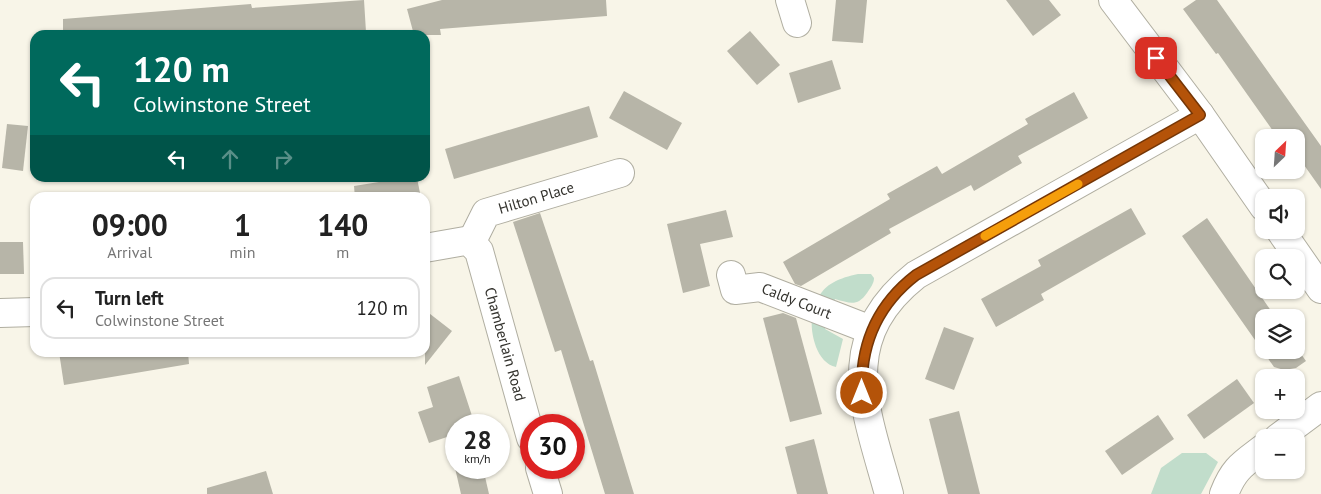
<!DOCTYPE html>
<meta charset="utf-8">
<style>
body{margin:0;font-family:"PT Sans",sans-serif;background:#f6f6f6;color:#222;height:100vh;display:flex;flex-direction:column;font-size:19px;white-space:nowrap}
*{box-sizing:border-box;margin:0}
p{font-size:16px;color:#767676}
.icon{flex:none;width:28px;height:28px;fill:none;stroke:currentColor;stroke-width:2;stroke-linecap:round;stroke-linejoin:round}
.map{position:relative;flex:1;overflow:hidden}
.sheet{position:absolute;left:30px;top:192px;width:400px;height:165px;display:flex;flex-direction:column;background:#fff;border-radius:15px;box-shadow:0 1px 4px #0004}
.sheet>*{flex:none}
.banner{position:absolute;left:30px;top:30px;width:400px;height:152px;border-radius:15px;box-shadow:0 1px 4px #0004;background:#00695c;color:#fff;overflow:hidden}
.needle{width:32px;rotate:25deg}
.controls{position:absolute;left:1255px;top:129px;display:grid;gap:10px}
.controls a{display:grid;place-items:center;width:50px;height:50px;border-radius:10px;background:#fff;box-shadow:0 1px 4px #0004;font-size:25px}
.speed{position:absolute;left:445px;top:414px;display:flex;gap:10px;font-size:25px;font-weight:700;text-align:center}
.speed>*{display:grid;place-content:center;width:65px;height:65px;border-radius:50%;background:#fff;box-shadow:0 1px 4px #0004;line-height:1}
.speed small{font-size:12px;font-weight:400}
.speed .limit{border:8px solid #d22;background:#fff;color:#111}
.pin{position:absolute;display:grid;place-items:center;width:42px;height:42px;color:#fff;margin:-21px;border-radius:10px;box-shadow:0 2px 8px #0006}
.me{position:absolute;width:55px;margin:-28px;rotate:0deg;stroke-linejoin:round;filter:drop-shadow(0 0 4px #0008)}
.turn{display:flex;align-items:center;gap:18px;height:105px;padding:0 20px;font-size:22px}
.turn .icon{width:65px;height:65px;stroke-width:2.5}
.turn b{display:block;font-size:35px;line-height:42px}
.lanes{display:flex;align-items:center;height:48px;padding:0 20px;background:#0003;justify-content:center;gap:25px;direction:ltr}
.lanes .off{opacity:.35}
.eta{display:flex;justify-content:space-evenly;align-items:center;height:85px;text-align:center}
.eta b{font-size:30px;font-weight:700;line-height:35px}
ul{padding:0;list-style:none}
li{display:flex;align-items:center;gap:15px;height:62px;margin:0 10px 8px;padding:0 10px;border:2px solid #e0e0e0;border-radius:15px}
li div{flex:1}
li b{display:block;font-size:19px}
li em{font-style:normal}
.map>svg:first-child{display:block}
.green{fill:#c1ddcb}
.building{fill:#b7b5a8}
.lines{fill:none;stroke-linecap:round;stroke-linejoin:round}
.street-casing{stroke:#b0aea1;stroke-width:30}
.street{stroke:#fff;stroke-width:28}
.route-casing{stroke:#753606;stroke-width:12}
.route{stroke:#b45309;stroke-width:9}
.slow{stroke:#f59e0b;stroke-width:9}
.labels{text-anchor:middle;stroke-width:4;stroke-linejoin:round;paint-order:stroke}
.street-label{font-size:15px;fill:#33322d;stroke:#fff}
</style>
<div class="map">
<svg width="1321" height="494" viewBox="0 0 1321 494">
<rect width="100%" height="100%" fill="#f8f5e8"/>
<g class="green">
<path d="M858 274H871L874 278C874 284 870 288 867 293 857 307 850 303 835 299L832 306 817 300C825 283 840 278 858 274Z"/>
<path d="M812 317 827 323 825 329 843 339 836 367C817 363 810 334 812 317Z"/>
<polygon points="1182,453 1206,453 1218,462 1201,494 1151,494 1161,468"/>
</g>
<g class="building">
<polygon points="364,0 366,32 329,35 63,35 63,19 251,4 252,8"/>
<polygon points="442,0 606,0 607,16 440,29 441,35 414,35 407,9"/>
<polygon points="836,0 867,0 863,43 832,41"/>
<polygon points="1006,0 1049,0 1061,15 1033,36"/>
<polygon points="1196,0 1217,0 1321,146 1321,189 1304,165 1296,170 1296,138 1278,138 1218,53 1216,54 1183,9"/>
<polygon points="750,31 780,65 757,85 727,51"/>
<polygon points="832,60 841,89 798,103 789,73"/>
<polygon points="624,91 682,123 667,150 609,118"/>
<polygon points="1074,92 1088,118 1018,156 1022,163 974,191 971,185 889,229 891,233 801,286 795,284 783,262 890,199 887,194 937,166 942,174 1028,124 1025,119"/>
<polygon points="589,106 598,137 454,179 445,149"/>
<polygon points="7,124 28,126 23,171 2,168"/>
<polygon points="404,178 417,178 421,198 355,198 354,186"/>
<polygon points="1131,208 1146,234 1041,294 1044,300 996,327 981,299 1041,266 1038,260"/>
<polygon points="726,210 733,237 700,244 710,286 683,293 667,224"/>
<polygon points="540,213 590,361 593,360 634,494 605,494 561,350 555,352 513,222"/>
<polygon points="1207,218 1276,318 1264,318 1264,350 1296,350 1296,347 1306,361 1296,368 1284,370 1274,367 1182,236"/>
<polygon points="0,242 23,242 24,274 0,274"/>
<polygon points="425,310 452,331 425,365"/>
<polygon points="783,313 796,318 822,414 790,422 763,318"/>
<polygon points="944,327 974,338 954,390 925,379"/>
<polygon points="59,352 188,352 189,364 64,385"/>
<polygon points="459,376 475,425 456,425 456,434 429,443 418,412 433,407 427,387"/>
<polygon points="1237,379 1254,403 1204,439 1187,415"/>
<polygon points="959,411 980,494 948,494 929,419"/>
<polygon points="1158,415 1174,439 1122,475 1105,451"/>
<polygon points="814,439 828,494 797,494 785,447"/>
<polygon points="455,468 483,468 489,494 461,494"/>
<polygon points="266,471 273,494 207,494 207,488"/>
</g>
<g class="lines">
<g class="street-casing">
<g id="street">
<polyline points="790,0 797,23"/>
<polyline points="1113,0 1200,115 1264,207"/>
<polyline points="1280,230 1321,289"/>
<path id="s1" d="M471 243 486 213 620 173"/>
<path id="s2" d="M425 248 465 241 471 243 479 251 531 438"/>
<path id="s3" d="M731 275 735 290 760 287 871 330"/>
<polyline points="0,313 35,312"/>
<polyline points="1278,438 1321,406"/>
<polyline points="540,468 548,494"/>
<path d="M889 494C866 410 834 340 916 275L1200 115"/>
<path d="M1224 494C1234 468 1243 464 1264 448"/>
</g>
</g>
<use href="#street" class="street"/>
</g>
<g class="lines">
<g class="route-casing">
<path id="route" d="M862 393C860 344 877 305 916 275L1200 115 1156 58"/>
</g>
<use href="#route" class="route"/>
<polyline class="slow" points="985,236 1078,184"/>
</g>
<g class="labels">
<g class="street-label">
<text dy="5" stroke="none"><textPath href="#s1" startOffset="86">Hilton Place</textPath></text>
<text dy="5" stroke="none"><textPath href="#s3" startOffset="80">Caldy Court</textPath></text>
<text dy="5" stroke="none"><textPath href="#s2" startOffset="155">Chamberlain Road</textPath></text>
</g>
</g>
</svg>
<div class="controls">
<a><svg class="needle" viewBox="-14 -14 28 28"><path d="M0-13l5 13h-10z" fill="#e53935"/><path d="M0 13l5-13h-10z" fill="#767676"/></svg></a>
<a><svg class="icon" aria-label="sound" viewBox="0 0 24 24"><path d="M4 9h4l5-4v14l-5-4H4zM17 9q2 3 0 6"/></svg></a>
<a><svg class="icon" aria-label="search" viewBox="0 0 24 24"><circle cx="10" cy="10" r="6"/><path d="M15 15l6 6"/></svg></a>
<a><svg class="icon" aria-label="layers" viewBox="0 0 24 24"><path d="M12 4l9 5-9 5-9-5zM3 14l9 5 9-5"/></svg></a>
<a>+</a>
<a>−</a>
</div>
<div class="speed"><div>28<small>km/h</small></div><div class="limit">30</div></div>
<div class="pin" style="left:1156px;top:58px;background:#d93025"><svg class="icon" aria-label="arrive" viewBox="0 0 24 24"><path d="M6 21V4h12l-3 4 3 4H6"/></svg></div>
<svg class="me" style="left:862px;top:393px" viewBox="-20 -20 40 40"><circle r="17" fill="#b45309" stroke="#fff" stroke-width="3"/><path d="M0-11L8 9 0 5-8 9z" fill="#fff"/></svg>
<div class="banner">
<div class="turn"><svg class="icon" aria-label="left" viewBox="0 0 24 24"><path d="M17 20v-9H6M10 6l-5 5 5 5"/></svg><div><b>120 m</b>Colwinstone Street</div></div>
<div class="lanes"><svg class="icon" aria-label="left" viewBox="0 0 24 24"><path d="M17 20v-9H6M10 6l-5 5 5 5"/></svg><svg class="icon off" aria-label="ahead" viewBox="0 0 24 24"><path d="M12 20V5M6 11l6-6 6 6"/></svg><svg class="icon off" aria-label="right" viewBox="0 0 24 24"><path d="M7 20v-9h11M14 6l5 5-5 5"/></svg></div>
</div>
<section class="sheet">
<div class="eta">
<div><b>09:00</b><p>Arrival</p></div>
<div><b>1</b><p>min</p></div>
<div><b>140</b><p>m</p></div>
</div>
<ul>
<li><svg class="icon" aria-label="left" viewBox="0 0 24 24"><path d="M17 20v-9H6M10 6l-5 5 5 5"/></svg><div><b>Turn left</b><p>Colwinstone Street</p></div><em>120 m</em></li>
</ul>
</section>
</div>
